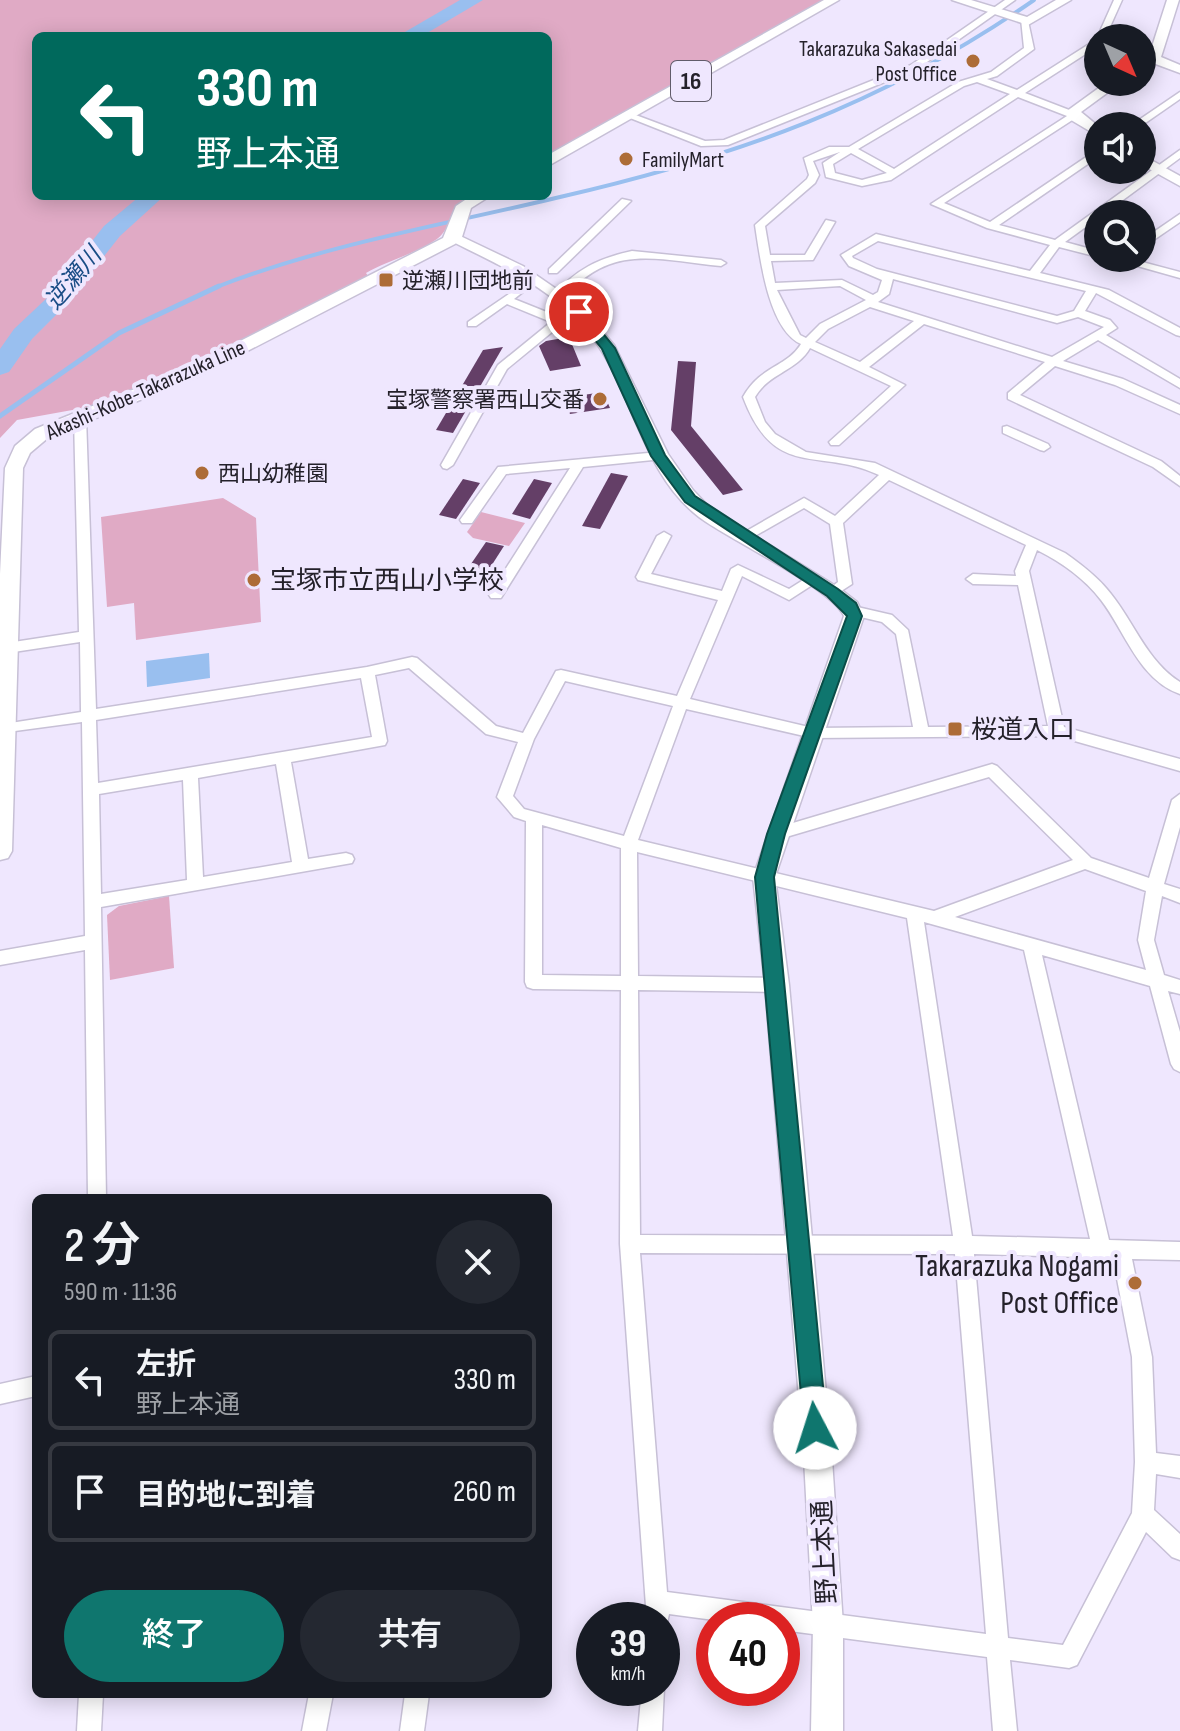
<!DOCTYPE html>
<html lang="ja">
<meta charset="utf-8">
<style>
body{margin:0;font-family:"Sofia Sans Condensed","Noto Sans JP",sans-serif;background:#242831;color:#f1f3f6;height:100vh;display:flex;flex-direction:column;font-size:30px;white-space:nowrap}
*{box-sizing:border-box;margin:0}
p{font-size:26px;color:#9ea1a6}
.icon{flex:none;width:44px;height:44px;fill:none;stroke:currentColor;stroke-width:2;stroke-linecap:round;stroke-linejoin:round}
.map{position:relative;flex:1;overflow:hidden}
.drawer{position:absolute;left:32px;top:1194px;width:520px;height:504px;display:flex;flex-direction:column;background:#171b24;border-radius:12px;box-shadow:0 4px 20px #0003}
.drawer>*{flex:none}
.top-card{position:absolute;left:32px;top:32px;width:520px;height:168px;border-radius:12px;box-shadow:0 4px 20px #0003;background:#00695c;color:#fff;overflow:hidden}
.needle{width:52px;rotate:136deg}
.controls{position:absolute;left:1084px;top:24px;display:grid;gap:16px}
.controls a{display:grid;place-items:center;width:72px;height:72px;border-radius:50%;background:#171b24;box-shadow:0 4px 20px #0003;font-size:40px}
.speed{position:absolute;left:576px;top:1602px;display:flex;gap:16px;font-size:40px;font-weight:700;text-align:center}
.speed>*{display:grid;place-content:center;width:104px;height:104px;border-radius:50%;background:#171b24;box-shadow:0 4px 20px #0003;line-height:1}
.speed small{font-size:20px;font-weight:400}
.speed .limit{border:12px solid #d22;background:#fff;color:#111}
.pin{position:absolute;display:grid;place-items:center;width:68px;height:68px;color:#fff;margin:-34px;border:4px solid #fff;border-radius:50%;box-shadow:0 2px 8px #0007}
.me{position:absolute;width:88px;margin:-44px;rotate:355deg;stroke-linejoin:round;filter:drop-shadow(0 0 6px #0008)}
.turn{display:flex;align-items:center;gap:28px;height:168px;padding:0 32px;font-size:36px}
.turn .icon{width:104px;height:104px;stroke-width:2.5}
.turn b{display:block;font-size:56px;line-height:68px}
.round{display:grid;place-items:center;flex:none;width:84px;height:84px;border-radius:42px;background:#242831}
.overview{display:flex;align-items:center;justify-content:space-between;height:136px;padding:0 32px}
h1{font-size:48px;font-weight:600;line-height:60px}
.action{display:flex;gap:16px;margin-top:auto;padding:16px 32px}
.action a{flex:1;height:92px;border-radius:48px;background:#0f766e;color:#fff;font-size:32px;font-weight:600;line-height:92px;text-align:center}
.action a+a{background:#242831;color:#f1f3f6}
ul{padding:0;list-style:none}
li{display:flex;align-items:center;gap:24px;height:100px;margin:0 16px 12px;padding:0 16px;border:4px solid #363941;border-radius:12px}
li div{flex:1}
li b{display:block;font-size:30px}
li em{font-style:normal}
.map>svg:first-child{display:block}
.green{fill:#e0aac5}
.water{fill:#99bfef}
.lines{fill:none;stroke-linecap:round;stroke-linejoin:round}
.stream-far1{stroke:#99bfef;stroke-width:4}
.stream{stroke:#99bfef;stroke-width:5}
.river{fill:#99bfef;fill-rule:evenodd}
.building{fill:#643f67}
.street-casing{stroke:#c7c0d6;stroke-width:3}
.secondary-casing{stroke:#c7c0d6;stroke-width:3}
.primary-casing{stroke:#c7c0d6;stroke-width:3}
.street{fill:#fff;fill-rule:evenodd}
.secondary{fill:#fff;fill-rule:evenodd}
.primary{fill:#fff;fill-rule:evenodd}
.route{fill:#0f766e;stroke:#0a4d48;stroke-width:2}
.poi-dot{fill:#ad6c37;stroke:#efe7fe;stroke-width:3}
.labels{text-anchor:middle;stroke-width:8;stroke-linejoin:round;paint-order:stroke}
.far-poi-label{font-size:22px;fill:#24212a;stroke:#efe7fe;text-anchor:start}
.far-street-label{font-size:22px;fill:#24212a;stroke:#efe7fe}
.shield{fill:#efe7fe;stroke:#615c6a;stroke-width:2}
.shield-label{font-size:24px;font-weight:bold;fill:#24212a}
.far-water-label{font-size:24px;font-style:italic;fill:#1a4d86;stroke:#efe7fe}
.poi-label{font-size:26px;fill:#24212a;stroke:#efe7fe;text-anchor:start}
.street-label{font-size:26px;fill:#24212a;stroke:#efe7fe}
.near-poi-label{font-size:32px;fill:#24212a;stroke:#efe7fe;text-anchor:end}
</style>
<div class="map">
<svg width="1180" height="1731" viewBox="0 0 1180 1731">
<rect width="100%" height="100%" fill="#efe7fe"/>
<g class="green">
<path d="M0 0H824L548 158V36H36V196H474C446 211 453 227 437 239 416 254 388 260 366 273L368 276 214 358 100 405 17 420 0 438Z"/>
<polygon points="223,498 256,518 261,622 136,640 134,603 107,607 101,517"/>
<polygon points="481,512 525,523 509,546 473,538 467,532"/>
<polygon points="169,896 174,968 110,980 107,915 119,906"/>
</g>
<polygon class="water" points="209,653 210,678 147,687 146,661"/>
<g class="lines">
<path class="stream-far1" d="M214 288C326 244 444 225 560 197 738 156 884 104 1034 0"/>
<polyline class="stream" points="0,416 119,333 219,286"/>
<g class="river">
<polygon points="460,0 483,0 422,36 398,36"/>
<polygon points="140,196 164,196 120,236 64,307 32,339 9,372 0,375 0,349 14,329 48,297 104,226"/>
</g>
</g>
<g class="building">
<polygon points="569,337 581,366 550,371 539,346 546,341"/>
<polygon points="503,347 453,433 436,430 483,350"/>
<polygon points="678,361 696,362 691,426 743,490 723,495 671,430"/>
<polygon points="603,392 610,408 570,414 563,398"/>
<polygon points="611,473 628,476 600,529 582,526"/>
<polygon points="463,479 480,483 456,519 439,515"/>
<polygon points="534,479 552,483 530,519 512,514"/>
<polygon points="486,542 504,546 479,585 460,580"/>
</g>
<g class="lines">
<g class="street-casing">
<g id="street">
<polygon points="1005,0 1015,0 917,69 728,145 701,146 625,116 633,114 705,141 724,140 911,65"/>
<path d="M1114 0H1122L1105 38H1098V46L1025 93 1077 113V117L944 203 990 222 1098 149V157L999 225 1055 240 1180 150V158L1104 214H1098V218L1065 242 1098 251V257L1059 247 1040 273 1109 290 1180 328V336L1176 335 1096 293 1085 311 1110 320 1117 328 1106 335 1180 379V388L1098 340 1063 361 1123 379 1180 405V414L1115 385 1055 366 1020 395 1161 461 1180 476V486L1153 467 1008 399V393L1045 362 924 324 869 367 905 385 839 445H831L829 442 891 386 810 348C797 371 769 373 755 397L765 422 775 434 806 452 875 463 1065 553C1082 565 1099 578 1111 594 1135 624 1147 661 1180 682V694C1139 680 1125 631 1101 600 1084 578 1061 562 1037 550L1029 571 1064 727 1180 759V771L1057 736 813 738 686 709 638 840 934 911 1073 860 989 777 776 840 768 834 776 828 992 764 997 766 1091 858 1149 878 1172 800 1180 794V827L1164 884 1180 889V903L1162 896 1154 940 1164 975 1180 980V994L1168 991 1180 1032V1072L1174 1069 1171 1064 1150 986 1042 955 1109 1240 1180 1242V1260L1132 1259 1152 1357 1156 1453 1180 1456V1478L1156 1474 1154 1510 1180 1534V1560L1172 1557 1146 1532 1077 1665 1069 1668 1010 1660 1017 1731H993L987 1657 782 1630V1620H714L669 1614 666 1628 662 1630V1620H647L620 1244 621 990 533 989 527 987 525 982 526 821 514 817 497 797 518 742 486 734 409 668 375 675 387 741 385 745 291 762 308 859 346 853 352 855 354 859 352 863 101 907 106 1198H88L85 950 0 965V951L85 936 82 722 0 733V725L4 724 81 712 80 642 7 653 0 648 7 643 79 632 74 417 80 413 86 417 96 709 367 667 412 657 417 658 496 726 523 733 556 671 561 670 677 696 718 600 638 580 636 577 657 536 664 532 671 536 651 574 722 591 731 569 738 565 789 589 808 577H818L820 580 789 600 742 576 690 699 813 728 913 727 896 634 882 622 848 614 846 611 853 606 892 615 908 630 928 727 1048 726 1018 585 973 584 966 579 973 574 1016 576 1015 571 1026 545 889 480 843 523 852 584 832 597 825 592 838 582 830 524 804 508 748 540 743 541 736 537 804 498 835 516 879 475C819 446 775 482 743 397 761 365 786 368 801 344 768 329 760 257 755 225L807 179 809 175 804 158 829 147H849L958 82 991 72 1024 48 1021 19 1028 21 1034 49 997 76 987 79 1017 90 1097 39V38ZM977 82 1010 94 894 169 858 149 964 86ZM1018 97 1067 116 931 204 987 228 1050 245 1030 271 876 234 841 255 849 266 882 280 878 292 873 295 842 280 775 283 771 261 813 260 835 222 826 220 805 255H770L765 226 815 183 819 175 813 161 840 152 823 163 826 177 862 186 891 180ZM851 153 887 173 862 180 835 173 833 164ZM878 241 1086 291 1074 311 1057 316 877 269 853 258 852 256ZM893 279 1057 323 1078 317 1104 327 1052 357 878 302 889 294ZM840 286 866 300 820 324 806 338 800 335 777 290ZM870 307 914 321 860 362 815 342 828 329ZM361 678 372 737 98 783 96 720ZM565 681 673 706 624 836 524 809 513 796 534 739ZM276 764 292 862 203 877 198 778ZM183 780 187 880 101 894 99 794ZM542 825 621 848V976L542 975ZM637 852 907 918 953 1236 640 1235 638 990 777 992 783 990 786 985 783 980 777 978 638 976ZM1085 869 1146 891 1138 940 1146 970 955 917ZM924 922 1024 950 1090 1239 972 1236ZM640 1253 955 1254 986 1634 667 1592ZM974 1254 1113 1258 1132 1357 1135 1462 1132 1513 1063 1645 1008 1638Z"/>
<polygon points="1180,92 1180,99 1141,126 1130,126"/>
<polygon points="622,199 631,201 557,273 549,273 549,269"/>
<polygon points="1180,214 1180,222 1142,248 1142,240"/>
<path d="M632 251 721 260 726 263 721 266C657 260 611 242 564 298L554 296C575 269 600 258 632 251Z"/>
<polygon points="1109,258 1127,258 1180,272 1180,278"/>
<polygon points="522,285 528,288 514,299 559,317 579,309 585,312 563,323 507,369 453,465 447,469 443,468 441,465 498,365 551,322 507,304 476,326 468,326 468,322"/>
<polygon points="1007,426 1048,444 1050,447 1044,451 1040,450 1003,433 1003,427"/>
<polygon points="659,452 663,453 663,459 583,467 501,598 491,598 489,595 570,468 506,474 472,523 462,523 460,520 498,467"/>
<polygon points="36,1376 36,1396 0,1404 0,1384"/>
<polygon points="662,1682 664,1688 662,1731 638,1731 642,1688 662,1688"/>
<polygon points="79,1694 103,1694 101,1731 77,1731"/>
<polygon points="309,1694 333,1694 326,1731 302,1731"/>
<polygon points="405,1694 429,1694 424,1731 400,1731"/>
</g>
</g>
<g class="secondary-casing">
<g id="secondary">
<polygon points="952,0 971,0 1027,17 1056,0 1071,0 1028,25"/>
<polygon points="1167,0 1179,0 1161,57 1180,65 1180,73 1153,63 1142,69 1142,59 1150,53"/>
<polygon points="1107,82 1122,82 1081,112 1098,126 1098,136 1071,120 1067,111"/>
<polygon points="1142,155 1180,176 1180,186 1142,165"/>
<path d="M454 233 523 266 581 306 614 345 668 454 693 490 710 508 839 588 857 602 864 616 775 877 789 985 832 1459 843 1625V1731H811L813 1625 804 1459 765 985 753 877 844 616C832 588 728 539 699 517 644 475 634 398 597 344 562 292 503 267 449 240L447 237Z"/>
</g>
</g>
<g class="primary-casing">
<g id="primary">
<polygon points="824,0 839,0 548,166 548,155"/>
<polygon points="471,196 490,196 471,208 462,237 455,244 199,376 49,437 30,453 23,468 12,851 8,858 0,860 0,574 5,468 15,446 35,429 187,368 443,238 456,206"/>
</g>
</g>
<use href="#street" class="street"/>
<use href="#secondary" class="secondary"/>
<use href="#primary" class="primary"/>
</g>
<polygon class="route" points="574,309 583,309 615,348 665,455 695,496 838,589 856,603 862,616 785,834 774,877 827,1428 824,1437 815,1440 807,1437 804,1428 755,877 767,834 847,616 827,596 685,502 651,456 602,349 574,314"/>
<g class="poi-dot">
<circle cx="973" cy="61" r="8"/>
<circle cx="626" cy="159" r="8"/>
<rect x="378" y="272" width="16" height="16" rx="4"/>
<circle cx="600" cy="399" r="8"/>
<circle cx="202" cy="473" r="8"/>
<circle cx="254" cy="580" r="8"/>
<rect x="947" y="721" width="16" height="16" rx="4"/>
<circle cx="1135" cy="1283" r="8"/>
</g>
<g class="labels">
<g class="far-poi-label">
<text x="957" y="56" text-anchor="end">Takarazuka Sakasedai<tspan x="957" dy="25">Post Office</tspan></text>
<text x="642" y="167">FamilyMart</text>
<text x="402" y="288">逆瀬川団地前</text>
<text x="584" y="407" text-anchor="end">宝塚警察署西山交番</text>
<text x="218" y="481">西山幼稚園</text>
</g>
<g class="far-street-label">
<text transform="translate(145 389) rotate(-24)" y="8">Akashi-Kobe-Takarazuka Line</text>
</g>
<rect class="shield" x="671" y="61" width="40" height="40" rx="6"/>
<g class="shield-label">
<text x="691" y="89">16</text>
</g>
<g class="far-water-label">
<text transform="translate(73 278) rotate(-50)" y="8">逆瀬川</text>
</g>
<g class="poi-label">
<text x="270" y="589">宝塚市立西山小学校</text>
<text x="971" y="738">桜道入口</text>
</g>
<g class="street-label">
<text transform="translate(824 1552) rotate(-93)" y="9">野上本通</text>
</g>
<g class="near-poi-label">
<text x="1119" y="1276">Takarazuka Nogami<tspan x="1119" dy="37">Post Office</tspan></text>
</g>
</g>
</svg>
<div class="controls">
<a><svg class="needle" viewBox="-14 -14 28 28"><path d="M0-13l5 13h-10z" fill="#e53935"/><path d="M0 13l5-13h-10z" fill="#9ea1a6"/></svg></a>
<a><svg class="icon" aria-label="sound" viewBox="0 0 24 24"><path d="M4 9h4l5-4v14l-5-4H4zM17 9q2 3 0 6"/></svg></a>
<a><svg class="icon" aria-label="search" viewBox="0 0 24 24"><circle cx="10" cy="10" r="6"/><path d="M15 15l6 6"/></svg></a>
</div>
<div class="speed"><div>39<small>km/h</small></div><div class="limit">40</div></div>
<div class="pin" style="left:579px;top:312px;background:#d93025"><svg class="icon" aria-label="arrive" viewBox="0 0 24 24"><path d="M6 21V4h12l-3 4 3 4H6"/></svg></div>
<svg class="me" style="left:815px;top:1428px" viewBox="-20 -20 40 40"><circle r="19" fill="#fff"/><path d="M0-13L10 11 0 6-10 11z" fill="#0f766e"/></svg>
<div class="top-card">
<div class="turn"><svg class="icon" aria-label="left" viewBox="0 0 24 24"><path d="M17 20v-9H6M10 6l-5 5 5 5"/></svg><div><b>330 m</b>野上本通</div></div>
</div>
<section class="drawer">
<div class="overview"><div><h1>2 分</h1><p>590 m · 11:36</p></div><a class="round"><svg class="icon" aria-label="close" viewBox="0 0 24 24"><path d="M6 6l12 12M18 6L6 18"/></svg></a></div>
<ul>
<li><svg class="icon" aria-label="left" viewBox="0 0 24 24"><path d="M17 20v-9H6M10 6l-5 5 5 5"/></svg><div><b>左折</b><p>野上本通</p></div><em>330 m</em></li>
<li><svg class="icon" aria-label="arrive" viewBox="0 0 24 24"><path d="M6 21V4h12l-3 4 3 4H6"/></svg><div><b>目的地に到着</b></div><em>260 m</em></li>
</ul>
<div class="action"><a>終了</a><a>共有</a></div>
</section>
</div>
